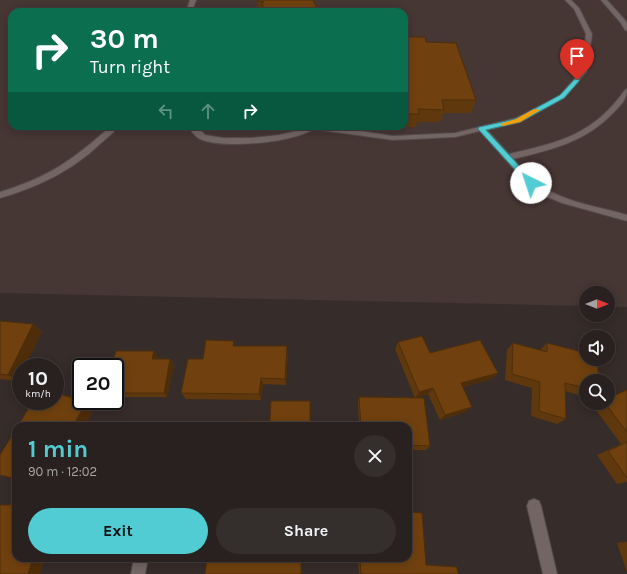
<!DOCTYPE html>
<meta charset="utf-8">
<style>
body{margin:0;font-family:Karla,sans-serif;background:#342e2d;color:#f1f3f6;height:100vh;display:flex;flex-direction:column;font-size:15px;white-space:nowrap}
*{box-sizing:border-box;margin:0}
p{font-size:13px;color:#a5a3a5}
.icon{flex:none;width:22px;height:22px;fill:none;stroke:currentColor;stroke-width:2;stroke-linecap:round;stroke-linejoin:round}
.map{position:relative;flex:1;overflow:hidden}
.panel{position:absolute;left:12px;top:422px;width:400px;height:140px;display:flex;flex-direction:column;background:#282120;border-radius:12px;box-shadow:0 2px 10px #0003,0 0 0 1px #443e3e}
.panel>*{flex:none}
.guide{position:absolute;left:8px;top:8px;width:400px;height:122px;border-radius:12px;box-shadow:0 2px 10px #0003,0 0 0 1px #443e3e;background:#0b6e4f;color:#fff;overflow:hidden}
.needle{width:26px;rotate:90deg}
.tools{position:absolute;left:579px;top:286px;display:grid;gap:8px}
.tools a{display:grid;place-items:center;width:36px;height:36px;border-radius:50%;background:#282120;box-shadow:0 2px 10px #0003,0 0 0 1px #443e3e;font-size:20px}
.speed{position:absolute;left:12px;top:358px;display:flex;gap:8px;font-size:20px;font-weight:700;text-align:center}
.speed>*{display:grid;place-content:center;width:52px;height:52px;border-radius:50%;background:#282120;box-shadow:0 2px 10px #0003,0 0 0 1px #443e3e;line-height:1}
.speed small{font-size:10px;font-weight:400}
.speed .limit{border:2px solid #111;border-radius:6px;background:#fff;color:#111}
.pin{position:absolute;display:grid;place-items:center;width:34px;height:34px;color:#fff;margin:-41px -17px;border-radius:50% 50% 50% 0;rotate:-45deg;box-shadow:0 0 4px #0007}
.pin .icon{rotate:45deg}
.me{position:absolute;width:44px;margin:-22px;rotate:319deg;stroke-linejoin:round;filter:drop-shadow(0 0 3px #0008)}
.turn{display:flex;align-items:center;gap:14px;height:84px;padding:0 16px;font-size:18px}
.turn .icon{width:52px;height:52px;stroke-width:2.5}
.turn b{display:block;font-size:28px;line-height:34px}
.lanes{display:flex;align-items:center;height:38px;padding:0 16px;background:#0003;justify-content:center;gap:20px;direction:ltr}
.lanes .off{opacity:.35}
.round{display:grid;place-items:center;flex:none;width:42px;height:42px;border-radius:21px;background:#342e2d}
.summary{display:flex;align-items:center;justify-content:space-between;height:68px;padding:0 16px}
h1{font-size:24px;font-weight:700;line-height:30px;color:#51ccd3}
.cta{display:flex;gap:8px;margin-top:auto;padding:8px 16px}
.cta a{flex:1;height:46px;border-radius:24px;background:#51ccd3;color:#111;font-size:16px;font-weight:700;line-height:46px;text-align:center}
.cta a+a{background:#342e2d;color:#f1f3f6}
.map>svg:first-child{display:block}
.built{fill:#463634;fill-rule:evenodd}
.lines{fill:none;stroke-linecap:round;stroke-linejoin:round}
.minor-casing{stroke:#534a49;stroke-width:2}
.minor{fill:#726564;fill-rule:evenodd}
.wall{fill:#60380d}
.shaded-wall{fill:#4e2e0a}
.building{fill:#70410f;stroke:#4e2e0a}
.route{fill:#51ccd3;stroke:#358589}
.slow{fill:#f59e0b}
</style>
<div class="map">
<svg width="627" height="574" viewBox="0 0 627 574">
<rect width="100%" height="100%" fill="#362c2a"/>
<path class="built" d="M0 0H627V307H608V293H586V306L0 293ZM12 12H404V126H12Z"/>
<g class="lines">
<g class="minor-casing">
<g id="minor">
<polygon points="190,0 196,0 192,12 186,12"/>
<path d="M565 0H571L579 8 592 34 587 71 564 98 521 122 487 130 509 154C560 142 593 135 625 90L627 89C627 99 621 105 614 112 586 142 551 150 513 159 520 166 527 175 535 181 560 202 597 206 627 215V221L562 203 543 195 528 185 480 131 455 137 393 140 313 129C293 143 222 149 200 139 196 137 192 132 189 128V126H197L205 135 223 138H251L279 135 297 131 306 126H327L393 136 455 133 516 118 560 96 581 71 586 34 574 9Z"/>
<polygon points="601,0 607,0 625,20 627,23 627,31 625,30 620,22"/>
<path d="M111 126H119C114 132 107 138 101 143 72 171 38 187 0 198V192C49 177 73 160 111 126Z"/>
<polygon points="534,499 539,501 541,506 557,574 543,574 527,506 529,501"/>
<polygon points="134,558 148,558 145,574 131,574"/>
</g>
</g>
<use href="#minor" class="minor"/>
</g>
<g class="wall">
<polygon points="257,1 318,12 258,12"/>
<polygon points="404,37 426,42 476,100 471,113 443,113 440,122 417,122 416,127 390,127 390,126 404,126"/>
<polygon points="0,321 33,324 42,332 21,367 21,375 18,381 0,379"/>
<polygon points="398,342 430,353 498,373 491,379 463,387 466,412 440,420 428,394 416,398 430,446 426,450 408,450 408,426 359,426 358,403 359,397 415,398 395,349"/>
<polygon points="513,343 540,350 547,343 586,381 586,397 565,391 566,419 557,424 531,416 532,388 505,380 507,350"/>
<polygon points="236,346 288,353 286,385 263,384 261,400 186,399 181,393 203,359"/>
<polygon points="158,356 157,359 170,359 174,364 167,397 115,397 115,367"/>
<polygon points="627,390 627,482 617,484 597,455 621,444 593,406 598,403 608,403"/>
<polygon points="627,542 627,572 617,543"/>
<polygon points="358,558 408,558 426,565 458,574 359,574"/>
</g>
<g class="shaded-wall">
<polygon points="33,324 42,332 25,367 21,367 21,375 18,381 8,375"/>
<polygon points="287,346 288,353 286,385 285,379"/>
<polygon points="154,351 158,356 156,364 152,359"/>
<polygon points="170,359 174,364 167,397 164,393"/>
<polygon points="498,373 491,379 456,389 461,383"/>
<polygon points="261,378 263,384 261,400 259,394"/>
<polygon points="433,388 428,394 415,398 419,392"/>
<polygon points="87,401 95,407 85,426 73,426"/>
<polygon points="472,407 466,412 440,420 445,415"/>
<polygon points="33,558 45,558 40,574 28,574"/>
</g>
<g class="building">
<polygon points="257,0 313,0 318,10 318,12 265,12 262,4 264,2 257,1"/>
<polygon points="404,37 425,37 426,42 456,43 476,100 442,100 444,110 418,109 419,114 404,114"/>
<polygon points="0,321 33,324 8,375 0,374"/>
<polygon points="422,336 430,353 480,340 498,373 461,383 472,407 445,415 433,388 419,392 398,342"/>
<polygon points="206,340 234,341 233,346 287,346 285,379 261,378 259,394 181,393 188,359 203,359"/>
<polygon points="513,343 547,352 547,343 586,353 586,359 597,359 599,381 586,381 586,388 565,383 566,419 539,411 540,382 512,374"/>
<polygon points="116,351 154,351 152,359 170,359 164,393 115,393 115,367 111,367"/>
<polygon points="627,390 627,432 605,403 608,403 608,398"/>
<polygon points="55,393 81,400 81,401 87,401 73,426 18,426 33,401 55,401"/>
<polygon points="359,397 424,398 430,446 408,445 408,426 361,426"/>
<polygon points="271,401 310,401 310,426 243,426 244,421 270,421"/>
<polygon points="16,429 16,479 0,475 0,455"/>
<polygon points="627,442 627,478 608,451"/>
<polygon points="0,505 16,505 16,558 33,558 28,574 0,574"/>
<polygon points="408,512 422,513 426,565 457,567 458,574 361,574 360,558 408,558"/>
<polygon points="207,558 301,558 301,574 205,574"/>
</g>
<polygon class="route" points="575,79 580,80 564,98 520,122 486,130 535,183 531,185 529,185 478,129 479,127 516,119 560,95"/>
<polygon class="slow" points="534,109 540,110 520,122 503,126 500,124 516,119"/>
</svg>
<div class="tools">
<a><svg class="needle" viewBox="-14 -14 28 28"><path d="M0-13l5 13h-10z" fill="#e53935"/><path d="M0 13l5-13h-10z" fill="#a5a3a5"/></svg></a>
<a><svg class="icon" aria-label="sound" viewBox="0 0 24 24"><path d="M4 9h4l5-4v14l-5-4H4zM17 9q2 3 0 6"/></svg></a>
<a><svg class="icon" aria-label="search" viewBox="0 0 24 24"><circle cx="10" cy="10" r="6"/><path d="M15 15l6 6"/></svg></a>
</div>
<div class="speed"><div>10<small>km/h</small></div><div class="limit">20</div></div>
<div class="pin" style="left:577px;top:80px;background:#d93025"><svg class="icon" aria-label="arrive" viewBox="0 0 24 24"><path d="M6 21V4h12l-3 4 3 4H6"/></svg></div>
<svg class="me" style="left:531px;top:183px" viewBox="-20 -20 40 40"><circle r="19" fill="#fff"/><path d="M0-13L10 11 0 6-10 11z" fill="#51ccd3"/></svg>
<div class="guide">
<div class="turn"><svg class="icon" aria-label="right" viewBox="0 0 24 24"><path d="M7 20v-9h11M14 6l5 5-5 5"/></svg><div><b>30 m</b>Turn right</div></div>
<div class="lanes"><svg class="icon off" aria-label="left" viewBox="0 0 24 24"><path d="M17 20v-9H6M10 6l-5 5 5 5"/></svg><svg class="icon off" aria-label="ahead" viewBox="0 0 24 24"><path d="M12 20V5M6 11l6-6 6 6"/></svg><svg class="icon" aria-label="right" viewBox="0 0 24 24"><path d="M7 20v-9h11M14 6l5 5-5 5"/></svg></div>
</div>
<section class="panel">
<div class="summary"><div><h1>1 min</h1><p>90 m · 12:02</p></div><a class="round"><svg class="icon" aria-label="close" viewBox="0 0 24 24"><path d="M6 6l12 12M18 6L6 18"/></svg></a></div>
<div class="cta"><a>Exit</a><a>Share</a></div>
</section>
</div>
